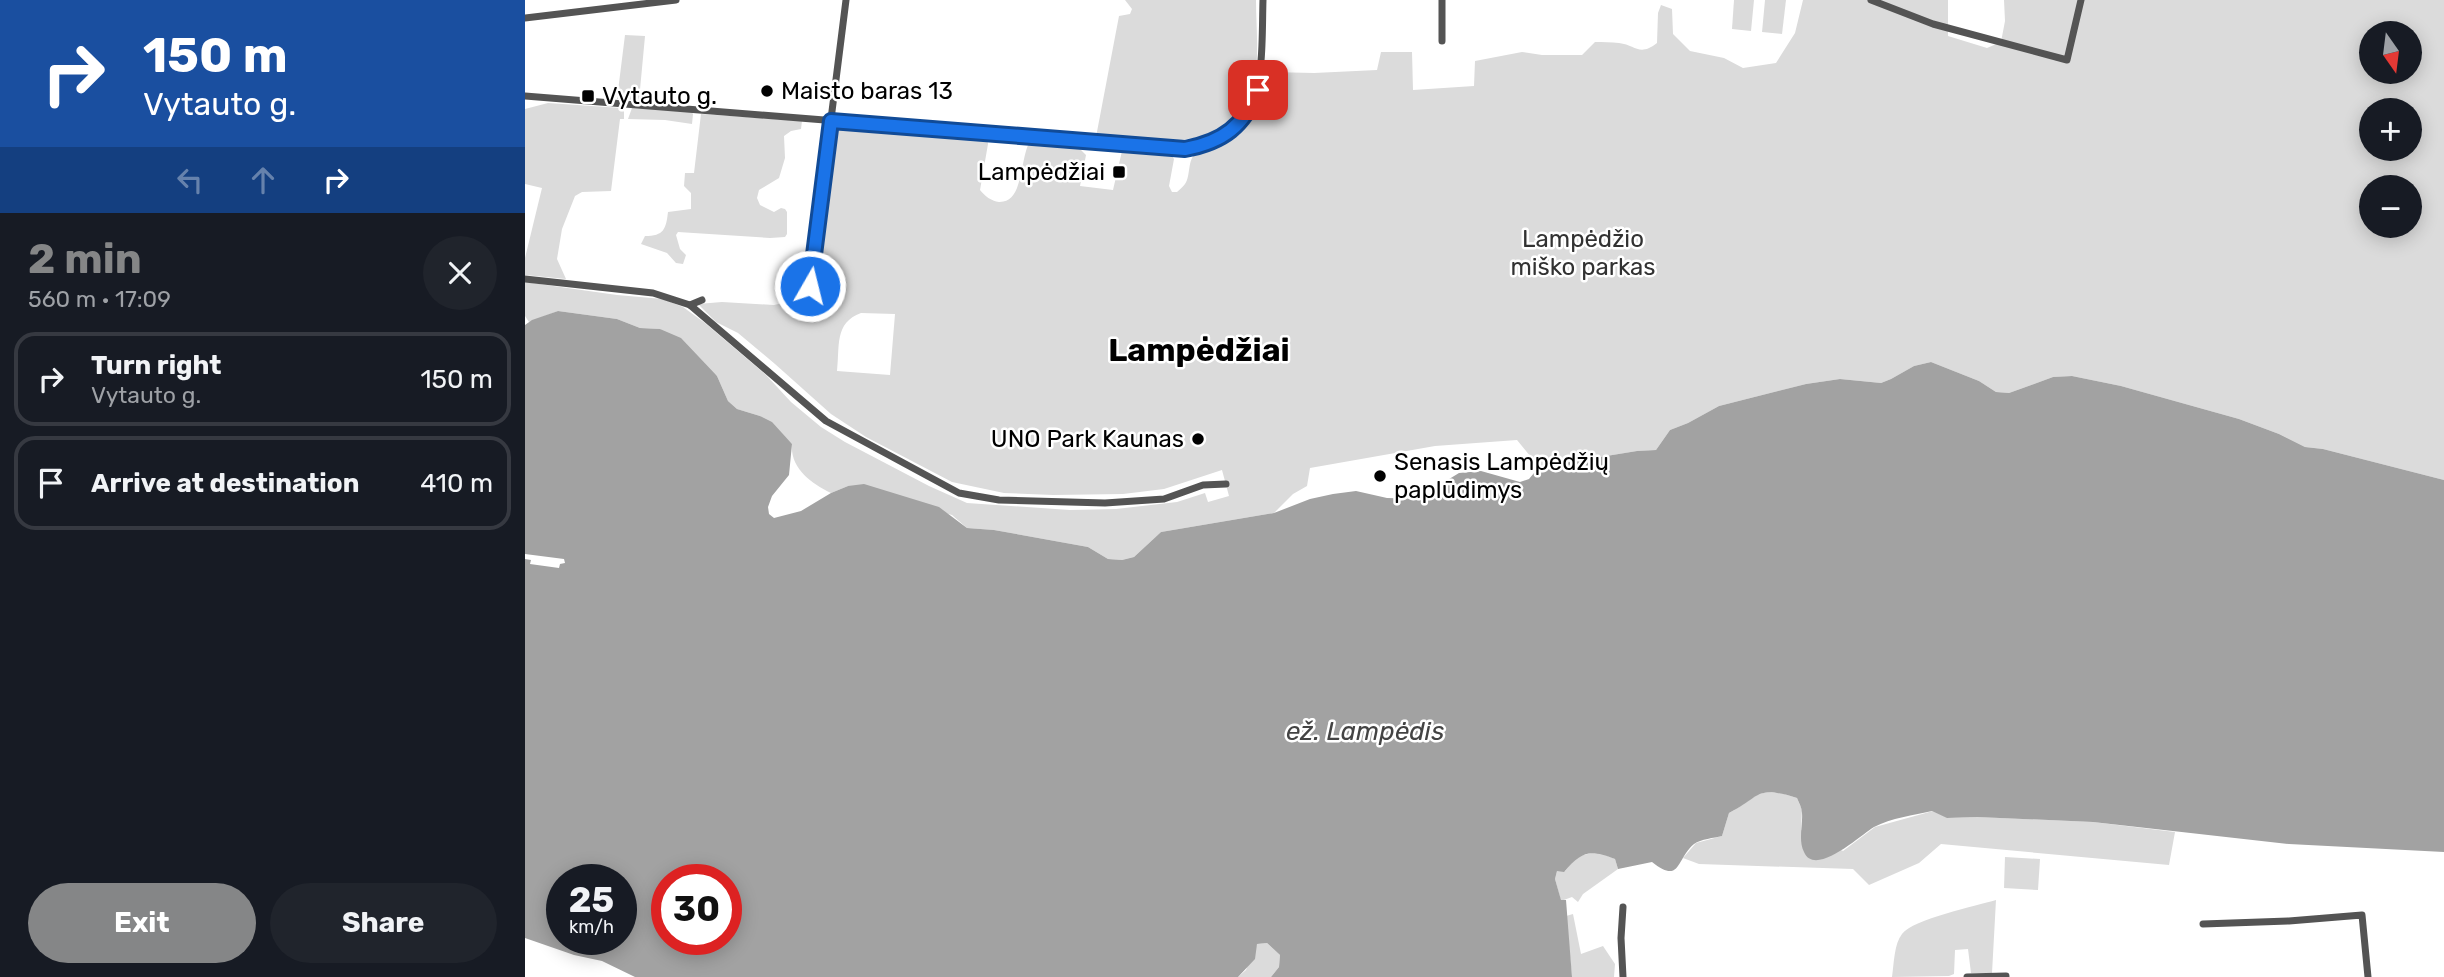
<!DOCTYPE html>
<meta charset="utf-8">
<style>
body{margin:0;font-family:Rubik,sans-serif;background:#20242c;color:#f1f3f6;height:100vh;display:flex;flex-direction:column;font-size:26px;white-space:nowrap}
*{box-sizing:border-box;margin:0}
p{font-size:23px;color:#9ea1a6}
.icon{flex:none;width:38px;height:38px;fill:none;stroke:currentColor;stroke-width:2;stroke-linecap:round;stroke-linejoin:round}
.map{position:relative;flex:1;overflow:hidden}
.details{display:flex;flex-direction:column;background:#171b24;width:525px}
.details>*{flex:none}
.guide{background:#1a4fa0;color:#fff;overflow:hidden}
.needle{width:46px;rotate:166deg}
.tools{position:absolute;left:1834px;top:21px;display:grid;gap:14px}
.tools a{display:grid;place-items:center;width:63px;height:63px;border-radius:50%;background:#171b24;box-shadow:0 4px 18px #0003;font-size:35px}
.speed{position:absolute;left:21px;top:864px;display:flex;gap:14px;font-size:35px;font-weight:700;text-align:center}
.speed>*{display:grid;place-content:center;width:91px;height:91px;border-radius:50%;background:#171b24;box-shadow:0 4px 18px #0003;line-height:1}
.speed small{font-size:18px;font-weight:400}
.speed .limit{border:10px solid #d22;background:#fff;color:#111}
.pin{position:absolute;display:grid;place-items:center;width:60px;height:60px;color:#fff;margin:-30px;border-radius:14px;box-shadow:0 4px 10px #0006}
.me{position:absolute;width:77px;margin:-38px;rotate:8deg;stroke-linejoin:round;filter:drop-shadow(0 0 5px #0008)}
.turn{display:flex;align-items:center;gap:24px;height:147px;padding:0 28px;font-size:32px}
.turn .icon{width:91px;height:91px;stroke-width:2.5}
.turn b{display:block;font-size:49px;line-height:60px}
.lanes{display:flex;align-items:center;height:66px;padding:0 28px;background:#0003;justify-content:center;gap:35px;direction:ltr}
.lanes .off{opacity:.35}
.round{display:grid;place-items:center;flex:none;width:74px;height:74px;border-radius:37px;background:#20242c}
.headline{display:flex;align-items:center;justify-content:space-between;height:119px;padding:0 28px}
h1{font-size:42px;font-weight:700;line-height:52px;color:#858687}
.primary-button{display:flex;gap:14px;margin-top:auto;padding:14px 28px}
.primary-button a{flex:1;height:80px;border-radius:42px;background:#858687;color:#fff;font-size:28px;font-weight:700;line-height:80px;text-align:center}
.primary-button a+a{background:#20242c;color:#f1f3f6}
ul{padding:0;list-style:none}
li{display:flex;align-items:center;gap:21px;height:94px;margin:0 14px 10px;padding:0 14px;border:4px solid #363941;border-radius:21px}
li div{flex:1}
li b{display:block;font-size:26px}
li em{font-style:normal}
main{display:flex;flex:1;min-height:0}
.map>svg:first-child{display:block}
.green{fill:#dbdbdb;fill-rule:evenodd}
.water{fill:#a2a2a2;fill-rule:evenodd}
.pier{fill:#fff}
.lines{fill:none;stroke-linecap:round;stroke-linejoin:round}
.minor{stroke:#545454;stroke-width:7}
.route-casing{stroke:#114b97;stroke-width:18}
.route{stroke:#1a73e8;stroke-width:12}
.poi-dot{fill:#000;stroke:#fff;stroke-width:2.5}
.labels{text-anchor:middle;stroke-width:5;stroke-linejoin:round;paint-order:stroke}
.poi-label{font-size:24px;fill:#000;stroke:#fff;text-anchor:start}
.park-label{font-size:24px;fill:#323232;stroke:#fff}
.water-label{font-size:26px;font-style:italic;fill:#434343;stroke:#fff}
.district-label{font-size:32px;font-weight:bold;fill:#000;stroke:#fff}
</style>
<main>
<section class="details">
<div class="guide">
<div class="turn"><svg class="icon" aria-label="right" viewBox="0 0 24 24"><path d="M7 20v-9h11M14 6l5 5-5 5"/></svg><div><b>150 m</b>Vytauto g.</div></div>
<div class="lanes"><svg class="icon off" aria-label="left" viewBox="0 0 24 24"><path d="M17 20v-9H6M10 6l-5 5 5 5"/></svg><svg class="icon off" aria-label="ahead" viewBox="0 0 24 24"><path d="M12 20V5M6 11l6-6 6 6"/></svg><svg class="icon" aria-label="right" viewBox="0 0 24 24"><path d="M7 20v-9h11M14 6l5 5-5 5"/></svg></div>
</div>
<div class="headline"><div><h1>2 min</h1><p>560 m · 17:09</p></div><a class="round"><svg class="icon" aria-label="close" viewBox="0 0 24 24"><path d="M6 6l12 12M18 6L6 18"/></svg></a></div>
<ul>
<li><svg class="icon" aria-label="right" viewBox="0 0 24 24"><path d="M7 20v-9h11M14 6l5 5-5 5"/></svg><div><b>Turn right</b><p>Vytauto g.</p></div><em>150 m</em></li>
<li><svg class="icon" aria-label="arrive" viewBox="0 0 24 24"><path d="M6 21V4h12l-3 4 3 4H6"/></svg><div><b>Arrive at destination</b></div><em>410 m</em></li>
</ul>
<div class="primary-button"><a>Exit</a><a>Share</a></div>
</section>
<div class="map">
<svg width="1919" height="977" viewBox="0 0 1919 977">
<rect width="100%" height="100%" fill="#fff"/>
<g class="green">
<path d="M600 0H731C731 28 735 60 728 87 710 152 633 141 582 140L571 137 594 16 605 14 607 9Z"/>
<polygon points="1209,0 1229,0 1226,31 1207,29"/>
<polygon points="1240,0 1261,0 1257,34 1237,32"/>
<path d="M1278 0H1423V36L1462 48 1476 42 1480 21 1479 0H1919V480L1798 449 1780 447 1754 434 1714 419 1596 386 1547 376 1528 377 1484 393 1471 392 1454 381 1406 362 1389 366 1366 379 1356 383 1315 379 1281 384 1194 406 1163 423 1145 430 1131 450 1112 451 1014 467 992 440 910 446 785 468 782 486 768 494 749 513 636 532 609 557 597 560 583 559 563 547 469 530 442 528 427 515 323 486 306 493C286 483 265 468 267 444L235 416 212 409 203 401 192 376 135 329 115 328 92 319 33 311 4 322 0 316V282L92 295 138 299 158 307 180 323 241 375 266 402 296 427 320 442 404 486 442 503 545 510 591 509 652 502 680 493 683 502 704 496 697 470 639 489 598 494 528 495 479 493 427 482 341 437 306 414 250 364 213 333 191 322 173 304 197 302 249 305 286 297 309 127 311 124 462 137 463 144 455 190C460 196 466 201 474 202 500 203 494 156 506 140L550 144 561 155 555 186 588 190 597 151 601 148 645 153 649 159 644 186 647 192H652C655 189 658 187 660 184 666 176 662 160 671 153 676 149 685 149 691 145 725 126 736 111 741 72L789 73 852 70 856 52H887L888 90 949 86 950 61 997 52 1017 55H1057L1070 42C1078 42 1086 42 1094 43 1111 45 1114 57 1132 43L1133 13 1136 5 1147 9 1148 34 1165 51 1199 58 1218 68 1251 63 1270 33ZM1846 33H1885V72H1846ZM1846 110H1885V149H1846ZM1846 187H1885V226H1846ZM336 313 370 314 365 375 312 371C315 346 309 323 336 313Z"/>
<polygon points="100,35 120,36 114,100 92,99"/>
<polygon points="23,103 96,108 99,111 99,119 95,119 86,191 57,192 50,196 37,229 32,259 41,279 0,275 0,258 17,188 0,184 0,109"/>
<polygon points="107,108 166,111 168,114 167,124 140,120 103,119"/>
<path d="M176 114 277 121 276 129 266 131 259 136 260 158 254 178 234 190 232 198 235 205 249 212 256 208 260 209 262 212V234L260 237 245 238 153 232 151 235 155 249 161 255 158 264 151 263 142 253 116 244 120 236C139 236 141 229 143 212L166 209V193L159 186 160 173H169Z"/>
<path d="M1242 792 1256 793 1272 798 1277 810 1276 830 1318 851 1350 827 1408 811 1423 818 1452 817 1568 822 1650 832 1644 865 1416 844 1394 863 1344 885 1328 869 1174 864 1158 858 1171 843 1197 836 1204 813C1218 806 1227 795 1242 792Z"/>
<polygon points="1073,852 1090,859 1093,869 1058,894 1053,902 1047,897 1036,901 1030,879 1032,871 1040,871 1053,856"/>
<polygon points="1480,857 1515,859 1513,890 1479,888"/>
<path d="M1471 900 1467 973H1446L1443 949 1430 950 1429 974 1424 976 1367 977C1369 964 1369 944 1377 934 1388 919 1451 906 1471 900Z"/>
<polygon points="1048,914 1056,954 1078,946 1090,964 1089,977 1047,977 1041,916"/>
<polygon points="742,943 755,955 754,967 746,977 713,977 721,970 732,944"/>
</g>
<path class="water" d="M33 311 92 319 115 328 135 329 156 338 192 376 203 401 212 409 235 416 247 422 267 444 264 475 247 496 243 507 244 514 249 518 276 511 306 493 323 486 339 484 414 507 442 528 469 530 563 547 583 559 597 560 609 557 636 532 749 513 785 499 808 494 831 491 862 498 902 499 908 495 916 484 934 473 956 471 995 482 1004 479 1014 467 1112 451 1131 450 1145 430 1163 423 1194 406 1281 384 1315 379 1356 383 1366 379 1389 366 1406 362 1454 381 1471 392 1484 393 1528 377 1547 376 1596 386 1714 419 1754 434 1780 447 1798 449 1919 480V852L1764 844 1568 822 1452 817 1422 818 1407 811C1389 815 1366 818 1349 827 1337 834 1290 878 1279 852 1273 840 1278 825 1277 813 1277 808 1274 803 1272 798 1230 785 1237 796 1204 813L1197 836C1189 838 1176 839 1169 844 1151 859 1156 885 1127 862L1093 869 1090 859C1065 849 1057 851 1039 872L1032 871 1030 879 1036 900H1041L1047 977H746L754 967 755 955 742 943 732 944 730 959 713 977H110L77 961 49 955 0 938V325L7 320ZM37 880H96V940H37ZM142 880H201V940H142Z"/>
<polygon class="pier" points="0,554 39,559 40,563 35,564 34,568 5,564 6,560 0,559"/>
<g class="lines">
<g class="minor">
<polyline points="1346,0 1408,24 1542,60 1556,0"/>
<polyline points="0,18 151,0"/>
<polyline points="917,41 917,0"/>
<path d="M0 96 660 149C744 134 736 68 738 0"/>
<polyline points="0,279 128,293 165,305 301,421 434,493 474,500 580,503 639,499 678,485 701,484"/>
<polyline points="285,286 321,0"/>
<polyline points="165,305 177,300"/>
<polyline points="1678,924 1764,921 1837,915 1843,977"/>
<polyline points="1098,977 1096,938 1098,907"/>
<polyline points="1442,977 1481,976"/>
</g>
</g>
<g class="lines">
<g class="route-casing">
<path id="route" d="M285 286 306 121 660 149C698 142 719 126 733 90"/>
</g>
<use href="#route" class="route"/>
</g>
<g class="poi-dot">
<circle cx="242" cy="91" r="7"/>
<rect x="56" y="89" width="14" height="14" rx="3.5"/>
<rect x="587" y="165" width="14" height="14" rx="3.5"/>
<circle cx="673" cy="439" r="7"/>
<circle cx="855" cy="476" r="7"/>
</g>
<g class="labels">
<g class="poi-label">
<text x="256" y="99">Maisto baras 13</text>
<text x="77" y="104">Vytauto g.</text>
<text x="580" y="180" text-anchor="end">Lampėdžiai</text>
<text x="659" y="447" text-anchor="end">UNO Park Kaunas</text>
<text x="869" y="470">Senasis Lampėdžių<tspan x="869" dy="28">paplūdimys</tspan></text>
</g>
<g class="park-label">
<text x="1058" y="247">Lampėdžio<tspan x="1058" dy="28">miško parkas</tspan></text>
</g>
<g class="water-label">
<text x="840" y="740">ež. Lampėdis</text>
</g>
<g class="district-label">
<text x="674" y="361">Lampėdžiai</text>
</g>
</g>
</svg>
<div class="tools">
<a><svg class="needle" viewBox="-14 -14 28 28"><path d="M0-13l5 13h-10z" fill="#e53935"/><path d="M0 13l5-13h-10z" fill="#9ea1a6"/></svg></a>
<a>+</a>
<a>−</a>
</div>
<div class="speed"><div>25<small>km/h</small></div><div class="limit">30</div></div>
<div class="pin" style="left:733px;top:90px;background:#d93025"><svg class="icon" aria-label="arrive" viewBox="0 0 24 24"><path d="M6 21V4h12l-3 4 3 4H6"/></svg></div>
<svg class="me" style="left:285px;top:286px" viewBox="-20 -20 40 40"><circle r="17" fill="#1a73e8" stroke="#fff" stroke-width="3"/><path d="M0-11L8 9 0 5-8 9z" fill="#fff"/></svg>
</div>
</main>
